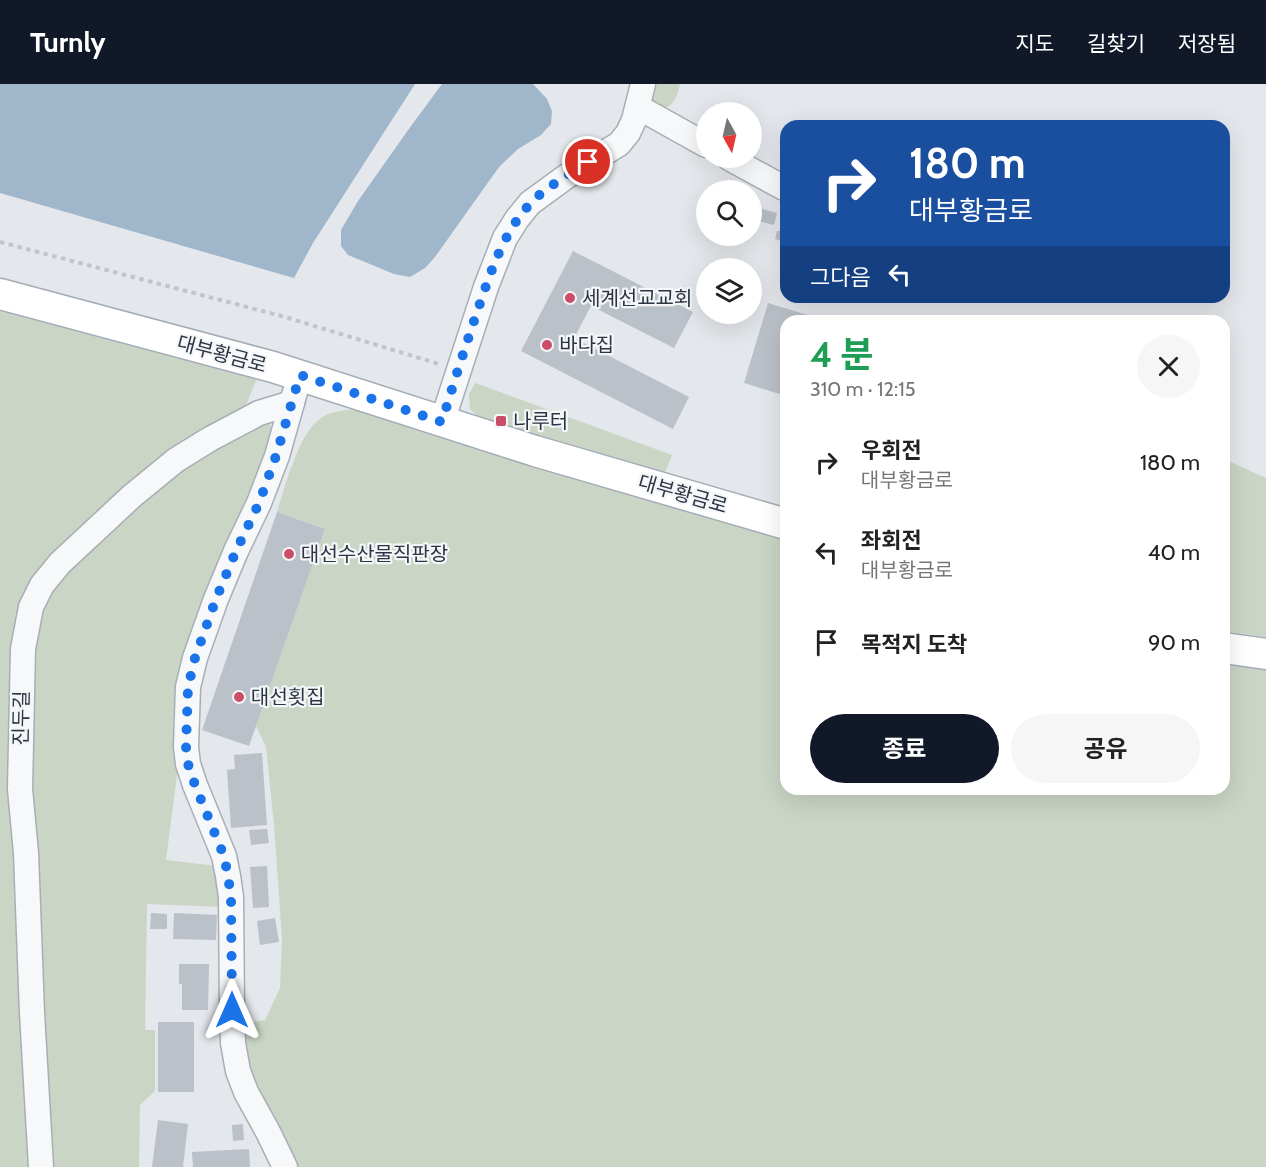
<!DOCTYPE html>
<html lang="ko">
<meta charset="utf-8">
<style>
body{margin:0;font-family:Cabin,"Noto Sans KR",sans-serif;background:#f6f6f6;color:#222;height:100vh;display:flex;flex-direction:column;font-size:22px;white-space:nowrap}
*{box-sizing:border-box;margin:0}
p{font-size:20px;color:#767676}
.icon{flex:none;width:33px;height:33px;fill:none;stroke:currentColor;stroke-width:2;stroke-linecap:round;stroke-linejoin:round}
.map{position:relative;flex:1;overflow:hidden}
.side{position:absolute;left:780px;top:231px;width:450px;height:480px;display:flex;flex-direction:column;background:#fff;border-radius:18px;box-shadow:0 6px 24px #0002}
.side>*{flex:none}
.hud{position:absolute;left:780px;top:36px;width:450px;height:183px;border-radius:18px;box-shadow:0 6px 24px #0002;background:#1a4fa0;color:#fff;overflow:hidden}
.needle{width:39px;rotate:172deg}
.tools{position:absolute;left:696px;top:18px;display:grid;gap:12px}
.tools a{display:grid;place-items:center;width:66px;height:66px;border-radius:50%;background:#fff;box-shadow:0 6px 24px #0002;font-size:30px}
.pin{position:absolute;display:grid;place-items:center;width:51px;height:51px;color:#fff;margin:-26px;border:3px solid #fff;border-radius:50%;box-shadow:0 2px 6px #0007}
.me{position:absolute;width:66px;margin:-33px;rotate:0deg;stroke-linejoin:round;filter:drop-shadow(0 0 4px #0008)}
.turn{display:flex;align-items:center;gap:21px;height:126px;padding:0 30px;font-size:27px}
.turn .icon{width:78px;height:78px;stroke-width:2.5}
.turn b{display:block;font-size:42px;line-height:51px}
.then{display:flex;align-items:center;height:57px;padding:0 30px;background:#0003;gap:12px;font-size:22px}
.round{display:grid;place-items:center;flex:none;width:63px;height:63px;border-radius:32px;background:#f6f6f6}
.headline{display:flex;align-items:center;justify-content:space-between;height:102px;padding:0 30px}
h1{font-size:36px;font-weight:700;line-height:45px;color:#1e9e55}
.action{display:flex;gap:12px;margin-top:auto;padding:12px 30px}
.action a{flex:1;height:69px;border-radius:36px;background:#111827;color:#fff;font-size:24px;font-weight:700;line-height:69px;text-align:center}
.action a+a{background:#f6f6f6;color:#222}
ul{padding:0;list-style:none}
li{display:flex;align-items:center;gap:18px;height:90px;padding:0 30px}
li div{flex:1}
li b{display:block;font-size:22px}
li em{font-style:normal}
header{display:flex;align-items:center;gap:36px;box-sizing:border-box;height:84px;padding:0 30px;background:#111827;color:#fff}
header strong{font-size:28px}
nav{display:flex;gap:33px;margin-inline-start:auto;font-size:21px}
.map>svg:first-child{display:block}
.green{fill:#cad5c5}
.water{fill:#a0b6ca}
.building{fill:#bbc1c8}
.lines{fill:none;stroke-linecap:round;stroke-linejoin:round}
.minor-casing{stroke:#a9aeb5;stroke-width:27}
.major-casing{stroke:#a3acb7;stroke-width:33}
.path{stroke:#c1c5ca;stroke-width:4;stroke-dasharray:4.5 4.5;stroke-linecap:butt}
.minor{stroke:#f6f8f9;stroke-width:24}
.major{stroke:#fff;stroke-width:30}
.route{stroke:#1a73e8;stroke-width:10;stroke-dasharray:0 18}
.poi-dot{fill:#cc4d67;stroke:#f4f6f8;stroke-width:2}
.labels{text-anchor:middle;stroke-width:4.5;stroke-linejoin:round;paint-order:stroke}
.poi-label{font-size:20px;fill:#2c3543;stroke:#f4f6f8;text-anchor:start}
.street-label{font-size:20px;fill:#2c3543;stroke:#f4f6f8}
</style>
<header>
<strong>Turnly</strong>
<nav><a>지도</a><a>길찾기</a><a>저장됨</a></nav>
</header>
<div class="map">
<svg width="1266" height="1083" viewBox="0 0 1266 1083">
<rect width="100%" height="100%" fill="#e4e7eb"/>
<g class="green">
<path d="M649 0H680C676 17 670 30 651 20Z"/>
<polygon points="0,223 258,292 244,326 27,516 36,1083 0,1083"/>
<polygon points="475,299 672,371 664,391 481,336 470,325 469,310"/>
<path d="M363 324 786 455V705H1224V576L1266 582V1083H291L249 990 240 940 265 936 280 904 282 855 274 740 266 663 256 642 325 445 277 428C286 401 299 344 326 331 337 326 351 326 363 324Z"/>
<polygon points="255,338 268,338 271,342 272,354 176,654 174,665 178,683 166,776 217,782 223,823 147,820 145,946 155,946 155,1007 140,1021 139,1083 46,1083 27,597 46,508 176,386"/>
<polygon points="1224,375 1266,394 1266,553 1224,547"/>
</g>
<g class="water">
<polygon points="0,0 415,0 313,159 294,194 0,109"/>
<polygon points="442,0 533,0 547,15 552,27 551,40 541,51 518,65 499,83 435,173 425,184 410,193 394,190 348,171 341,162 341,146 358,117 411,42"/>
</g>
<g class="building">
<polygon points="758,124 777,129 774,141 754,136"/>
<polygon points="785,140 786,158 775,155 777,147 783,147"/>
<polygon points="573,167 693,228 674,264 591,222 574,254 689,313 673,345 521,267"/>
<polygon points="768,219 824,236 786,237 786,312 744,299"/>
<polygon points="277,428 325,445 249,662 202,646"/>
<polygon points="262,669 267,741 231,744 227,686 235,685 234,671"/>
<polygon points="267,745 269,759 251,761 249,746"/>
<polygon points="267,782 269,823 253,824 250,783"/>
<polygon points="151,829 167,830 167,845 150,845"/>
<polygon points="174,829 217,831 216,856 173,855"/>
<polygon points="275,834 279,858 260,861 257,837"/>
<polygon points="179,880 209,880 208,926 182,926 182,900 179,900"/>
<rect x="158" y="938" width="36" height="70"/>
<polygon points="158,1036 188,1040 183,1083 152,1083"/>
<polygon points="243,1040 244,1056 233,1057 232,1041"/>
<polygon points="249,1065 250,1083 193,1083 192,1068"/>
</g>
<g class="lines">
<g class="minor-casing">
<g id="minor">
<polyline points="638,23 706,61"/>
<polyline points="729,74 784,104"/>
<polyline points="442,338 486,203 505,154 517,135 530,119 567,92 619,60 628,49 634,36 643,0"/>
<polyline points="41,1083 32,929 26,769 20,705 23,565 31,523 42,501 60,479 132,412 176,376 210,355 259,329 292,319"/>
<polyline points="285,1083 268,1048 246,1008 238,987 233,959 232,925 231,813 228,792 224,772 195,701 188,680 186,663 188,603 195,574 216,515 236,467 259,419 277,372 295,308"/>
</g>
</g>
<g class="major-casing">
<g id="major">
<polyline points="0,210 273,283 535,367 786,440"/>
<polyline points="1224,564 1266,570"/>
</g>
</g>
<polyline class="path" points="0,158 285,233 439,280"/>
<use href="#minor" class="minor"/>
<use href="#major" class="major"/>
</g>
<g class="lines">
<path class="route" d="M232 926 231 813 228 792 224 772 195 701 188 680 186 663 188 603 195 574 216 515 236 467 259 419 276 372 300 291 442 338C452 304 463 270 474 237 488 197 500 153 529 121 544 104 569 91 588 78"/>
</g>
<g class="poi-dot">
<circle cx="570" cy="214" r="6"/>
<circle cx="547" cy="261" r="6"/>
<rect x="495" y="331" width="12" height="12" rx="3"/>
<circle cx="289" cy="470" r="6"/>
<circle cx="239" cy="613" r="6"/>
</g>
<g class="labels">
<g class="poi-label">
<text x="582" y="221">세계선교교회</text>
<text x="559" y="268">바다집</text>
<text x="513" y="344">나루터</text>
<text x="301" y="477">대선수산물직판장</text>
<text x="251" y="620">대선횟집</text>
</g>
<g class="street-label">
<text transform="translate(222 270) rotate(15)" y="7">대부황금로</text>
<text transform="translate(683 410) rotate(16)" y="7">대부황금로</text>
<text transform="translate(21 634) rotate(-89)" y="7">진두길</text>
</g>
</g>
</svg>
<div class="tools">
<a><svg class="needle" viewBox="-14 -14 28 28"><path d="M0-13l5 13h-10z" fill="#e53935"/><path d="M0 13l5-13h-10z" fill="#767676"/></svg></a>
<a><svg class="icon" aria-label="search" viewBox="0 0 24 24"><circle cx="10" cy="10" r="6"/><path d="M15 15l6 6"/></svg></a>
<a><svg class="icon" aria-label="layers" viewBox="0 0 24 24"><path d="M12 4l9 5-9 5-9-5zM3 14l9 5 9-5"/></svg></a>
</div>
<div class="pin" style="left:588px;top:78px;background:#d93025"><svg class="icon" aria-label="arrive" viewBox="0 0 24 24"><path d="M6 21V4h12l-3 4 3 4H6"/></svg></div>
<svg class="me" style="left:232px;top:926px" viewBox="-20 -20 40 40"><path d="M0-17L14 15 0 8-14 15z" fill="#1a73e8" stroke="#fff" stroke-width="4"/></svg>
<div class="hud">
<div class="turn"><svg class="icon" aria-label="right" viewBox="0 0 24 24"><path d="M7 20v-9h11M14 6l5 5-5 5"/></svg><div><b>180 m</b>대부황금로</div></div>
<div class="then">그다음<svg class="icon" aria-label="left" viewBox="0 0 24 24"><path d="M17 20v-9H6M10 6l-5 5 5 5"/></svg></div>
</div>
<section class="side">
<div class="headline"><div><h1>4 분</h1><p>310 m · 12:15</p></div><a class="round"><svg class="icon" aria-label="close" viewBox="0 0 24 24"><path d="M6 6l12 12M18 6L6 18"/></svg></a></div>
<ul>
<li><svg class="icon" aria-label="right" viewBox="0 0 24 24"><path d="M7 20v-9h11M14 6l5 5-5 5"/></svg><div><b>우회전</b><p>대부황금로</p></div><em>180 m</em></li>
<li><svg class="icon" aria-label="left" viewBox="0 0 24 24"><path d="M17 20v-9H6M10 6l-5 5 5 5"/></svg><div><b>좌회전</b><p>대부황금로</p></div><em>40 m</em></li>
<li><svg class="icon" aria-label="arrive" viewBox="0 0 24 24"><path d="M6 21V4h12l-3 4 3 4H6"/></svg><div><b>목적지 도착</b></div><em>90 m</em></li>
</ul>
<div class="action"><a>종료</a><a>공유</a></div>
</section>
</div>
